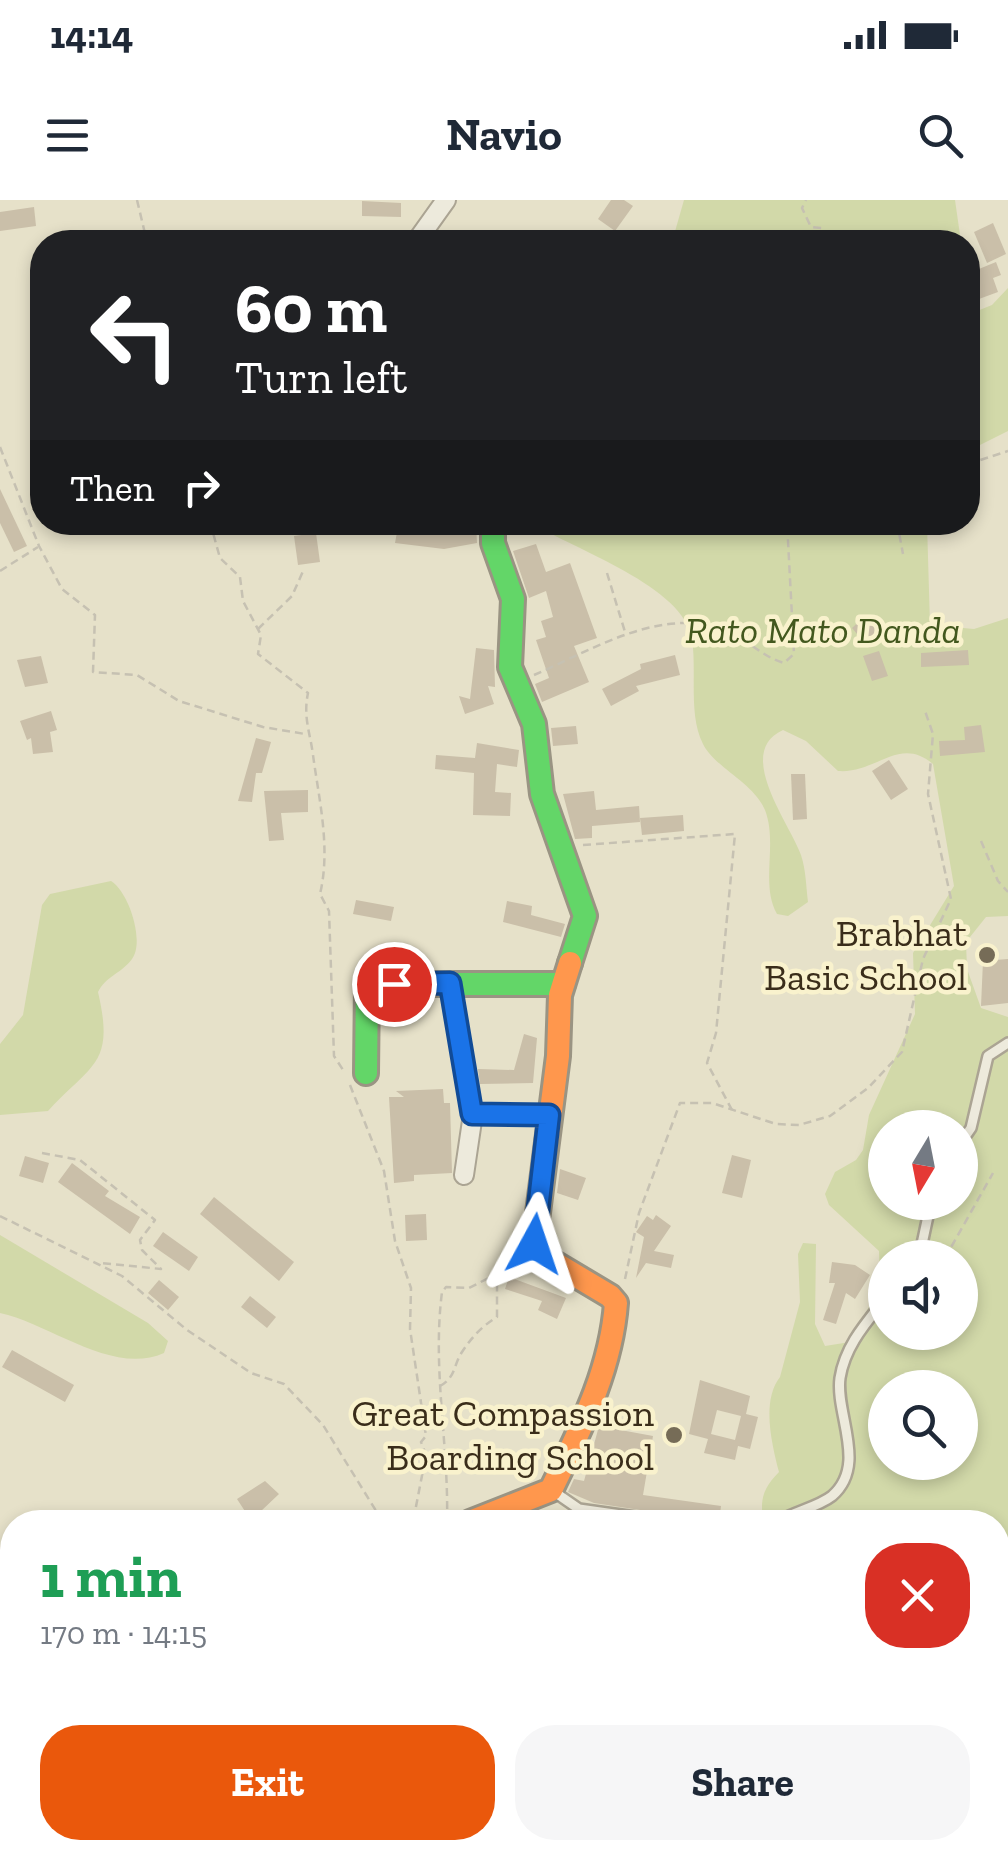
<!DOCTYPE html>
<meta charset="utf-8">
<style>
body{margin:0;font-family:"Zilla Slab",serif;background:#f6f6f7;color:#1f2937;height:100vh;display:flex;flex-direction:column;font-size:38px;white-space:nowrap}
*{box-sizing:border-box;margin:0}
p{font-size:32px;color:#747a83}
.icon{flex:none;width:55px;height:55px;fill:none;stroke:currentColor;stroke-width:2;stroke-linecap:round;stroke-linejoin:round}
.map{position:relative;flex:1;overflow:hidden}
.panel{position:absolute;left:0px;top:1310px;width:1010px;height:350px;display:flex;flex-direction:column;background:#fff;border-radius:40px 40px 0 0;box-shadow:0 5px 15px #0003}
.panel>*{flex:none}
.top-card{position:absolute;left:30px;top:30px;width:950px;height:305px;border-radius:40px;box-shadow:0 5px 15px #0003;background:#202124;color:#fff;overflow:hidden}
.needle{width:65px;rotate:190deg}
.controls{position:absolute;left:868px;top:910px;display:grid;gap:20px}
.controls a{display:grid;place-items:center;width:110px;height:110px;border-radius:50%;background:#fff;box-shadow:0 5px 15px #0003;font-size:50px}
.pin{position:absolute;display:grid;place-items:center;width:85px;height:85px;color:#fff;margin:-42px;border:5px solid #fff;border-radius:50%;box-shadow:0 2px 10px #0007}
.me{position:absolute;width:110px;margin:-55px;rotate:5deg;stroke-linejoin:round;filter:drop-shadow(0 0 8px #0008)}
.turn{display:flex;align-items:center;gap:35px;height:210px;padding:0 40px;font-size:45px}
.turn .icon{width:130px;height:130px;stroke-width:2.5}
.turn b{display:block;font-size:70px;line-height:85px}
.then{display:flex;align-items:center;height:95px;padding:0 40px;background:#0003;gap:20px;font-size:38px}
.round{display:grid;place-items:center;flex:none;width:105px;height:105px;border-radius:40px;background:#f6f6f7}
.headline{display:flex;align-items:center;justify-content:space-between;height:170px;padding:0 40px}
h1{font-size:60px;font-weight:700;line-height:75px;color:#1e9e55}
.cta{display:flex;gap:20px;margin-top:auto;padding:20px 40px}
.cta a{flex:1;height:115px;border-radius:40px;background:#ea580c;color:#fff;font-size:40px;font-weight:700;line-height:115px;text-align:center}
.cta a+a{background:#f6f6f7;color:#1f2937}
.status{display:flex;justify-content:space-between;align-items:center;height:70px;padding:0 50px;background:#fff;direction:ltr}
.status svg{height:28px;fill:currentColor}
header{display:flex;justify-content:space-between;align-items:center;height:130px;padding:0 40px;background:#fff;font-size:45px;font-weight:700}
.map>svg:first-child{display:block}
.green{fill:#d2d9a9;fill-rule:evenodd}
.building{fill:#cabfa9;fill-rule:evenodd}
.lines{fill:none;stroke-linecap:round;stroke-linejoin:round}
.lane-casing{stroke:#aba493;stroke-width:14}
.street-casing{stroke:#aba493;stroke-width:22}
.fast-casing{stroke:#9a9483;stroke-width:28}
.slow-casing{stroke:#9a9483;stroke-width:28}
.path{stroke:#c6c1b2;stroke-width:2.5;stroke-dasharray:8 5;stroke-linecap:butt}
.lane{stroke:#edeadc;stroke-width:9}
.street{stroke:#edeadc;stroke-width:18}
.fast{stroke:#63d668;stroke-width:22}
.slow{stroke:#ff974d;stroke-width:22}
.route-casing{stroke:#114b97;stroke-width:25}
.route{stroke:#1a73e8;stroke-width:18}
.poi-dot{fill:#766c57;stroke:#f9f2cd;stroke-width:4}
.labels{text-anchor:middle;stroke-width:9;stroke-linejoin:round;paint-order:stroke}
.park-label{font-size:38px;font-style:italic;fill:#43581e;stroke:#f9f2cd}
.poi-label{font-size:38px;fill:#3a2d1a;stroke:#f9f2cd;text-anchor:end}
</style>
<div class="status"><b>14:14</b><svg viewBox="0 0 49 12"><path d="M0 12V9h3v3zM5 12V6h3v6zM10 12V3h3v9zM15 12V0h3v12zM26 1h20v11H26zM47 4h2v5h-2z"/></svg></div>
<header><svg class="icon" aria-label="menu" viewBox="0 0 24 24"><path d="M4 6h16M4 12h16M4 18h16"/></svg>Navio<svg class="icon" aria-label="search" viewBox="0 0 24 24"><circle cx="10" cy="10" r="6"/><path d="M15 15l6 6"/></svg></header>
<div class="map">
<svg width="1008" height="1660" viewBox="0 0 1008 1660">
<rect width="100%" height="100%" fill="#e6e1c9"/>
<g class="green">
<polygon points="684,0 955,0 961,42 672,42"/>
<polygon points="968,79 977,111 992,105 1008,88 1008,231 968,251"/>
<path d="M531 323H927L930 425 974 429 1008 418V716L986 717 966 742 967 769 981 808 1008 817V1660L478 1657 475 1648H998V1322H764C759 1301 763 1288 779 1272 772 1245 761 1201 780 1177L800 1102 798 1054 803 1043 816 1044 815 1124 825 1146 850 1142 880 1086 879 1051 829 1005 825 994 835 972 856 960 863 950 869 915 915 814 913 753 954 686 933 564C899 535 876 574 838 571L806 541 783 530C734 552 789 622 801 655 806 670 806 686 808 702L788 716 777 714C760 684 778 644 765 610 753 582 714 567 703 544 688 515 697 472 692 439 685 387 574 349 531 323ZM885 928H960V1002H885ZM885 1058H960V1132H885ZM885 1188H960V1262H885Z"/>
<path d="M111 681C129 692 145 742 132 759 122 773 106 776 98 792 115 865 92 863 48 911L0 915V844L23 815 42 705 50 694Z"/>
<path d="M0 1035 148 1123 168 1141 164 1153C112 1176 51 1124 0 1113Z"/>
<polygon points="12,1539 12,1648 177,1648 175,1660 0,1660 0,1543"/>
<polygon points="264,1648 430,1648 434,1660 246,1660"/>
</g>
<g class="building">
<polygon points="611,0 624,0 633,6 615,31 598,19"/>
<polygon points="362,1 401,3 401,17 362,16"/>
<polygon points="34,7 36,26 0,31 0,12"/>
<polygon points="993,23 1006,54 987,63 974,32"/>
<polygon points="996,62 1001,75 993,78 998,92 979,99 974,71"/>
<polygon points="0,289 27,346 14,352 0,323"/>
<polygon points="436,322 476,322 477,343 444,349 395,343 398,327 434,334"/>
<polygon points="316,333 320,362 298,365 294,336"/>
<polygon points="536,344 546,372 570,363 597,438 574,446 589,482 542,502 535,484 549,478 536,440 546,437 541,421 553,417 546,391 529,398 513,351"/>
<polygon points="865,416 883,436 869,448 852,428"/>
<polygon points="476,448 494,450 495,487 488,486 494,504 465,514 459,496 470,499"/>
<polygon points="968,450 969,465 921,467 921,453"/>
<polygon points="879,451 888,476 872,481 863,456"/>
<polygon points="675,455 680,475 636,486 639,491 611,506 602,489 641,469 640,464"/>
<polygon points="41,456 48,483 25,487 17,460"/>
<polygon points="51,511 57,530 50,532 53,552 33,554 31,538 27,540 20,521"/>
<polygon points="981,525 985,552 940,556 939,541 965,540 964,527"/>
<polygon points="576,526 578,544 553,546 551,528"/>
<polygon points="256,538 271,542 262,573 256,573 252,602 238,601"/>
<polygon points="477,543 519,550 517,567 497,564 495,592 511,593 510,616 473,615 474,573 435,569 436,555 475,558"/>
<polygon points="889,560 908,589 891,600 872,571"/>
<polygon points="791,574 805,574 807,619 793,620"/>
<polygon points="308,590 308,612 281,613 284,640 269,641 264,591"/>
<polygon points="594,591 596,610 639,606 640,622 592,626 592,638 575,639 563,594"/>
<polygon points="683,615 684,631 642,635 640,618"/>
<polygon points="356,700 394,707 391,721 353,714"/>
<polygon points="507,701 532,706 531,715 565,724 561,737 503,722"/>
<polygon points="1008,759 1008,803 981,806 983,761"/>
<polygon points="524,834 537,838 533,883 480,884 478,869 514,870"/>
<polygon points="443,889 444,903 450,903 452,973 414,975 414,981 394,983 389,897 404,897 396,891"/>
<polygon points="732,955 751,960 742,998 722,993"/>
<polygon points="25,956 49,963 43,983 19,976"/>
<polygon points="72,963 109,991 105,996 140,1017 130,1034 58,982"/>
<polygon points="560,969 586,978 578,1000 557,993"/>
<polygon points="214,997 294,1062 279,1081 200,1014"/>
<polygon points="426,1014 427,1040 406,1041 405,1015"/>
<polygon points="656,1015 671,1026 654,1051 674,1055 671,1068 646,1063 636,1078 644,1037 636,1032 647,1016 653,1020"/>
<polygon points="163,1032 198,1057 189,1071 153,1046"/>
<polygon points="832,1062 855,1065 870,1075 855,1099 846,1093 836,1124 823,1120 835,1083 829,1083"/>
<polygon points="509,1077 566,1098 557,1119 538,1110 542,1101 505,1089"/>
<polygon points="159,1080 179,1097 168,1110 148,1093"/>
<polygon points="250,1096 276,1117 267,1128 241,1107"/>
<polygon points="12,1150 74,1185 65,1202 2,1167"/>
<path d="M700 1180 750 1196 746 1214 758 1217 750 1249 738 1246 735 1260 704 1253 708 1239 689 1234ZM717 1210 741 1216 735 1240 711 1234Z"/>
<polygon points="599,1226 653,1236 643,1295 721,1306 719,1322 594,1303 568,1292 574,1279 584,1281"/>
<polygon points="265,1281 279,1294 260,1312 267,1322 252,1322 237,1299"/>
</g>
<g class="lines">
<g class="lane-casing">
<g id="lane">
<polyline points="960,944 971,928 988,856 1008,843"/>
<polyline points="919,1058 931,1002"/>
<polyline points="553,1291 579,1309 671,1322"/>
<path d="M777 1322C793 1312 818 1307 832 1296 868 1265 835 1214 840 1178 845 1146 866 1123 885 1099"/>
</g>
</g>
<g class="street-casing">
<g id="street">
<polyline points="416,42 446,0"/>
<polyline points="449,783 473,914 464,975"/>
<polyline points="473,914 549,915"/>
<polyline points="245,1660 265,1648"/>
</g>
</g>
<g class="fast-casing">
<g id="fast">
<polyline points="493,322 493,343 513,399 510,467 534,524 542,594 585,716 570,763"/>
<polyline points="366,873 367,784 563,784"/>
</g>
</g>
<g class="slow-casing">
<path id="slow" d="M470 1322 551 1290C580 1230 611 1171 616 1103L610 1096 548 1059 534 1044 558 856 560 795 570 763"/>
</g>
<g class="path">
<polyline points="137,0 147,42"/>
<polyline points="653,42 676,32 712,42"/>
<polyline points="804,42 822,33 822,28 811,27 802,8 806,0"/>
<polyline points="0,247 39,346 62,389 95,415 93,472 137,475 179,501 263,527 305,534"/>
<polyline points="968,264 1008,251"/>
<path d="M210 322 220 358 240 377 243 401 261 435 258 454 308 493C303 517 310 532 313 555 319 600 331 648 320 694L329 711 334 856 345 873"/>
<polyline points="897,322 903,354"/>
<polyline points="0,371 38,347"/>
<polyline points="607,373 625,432"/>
<polyline points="258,429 292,396 304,369"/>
<path d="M534 475C590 451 654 410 717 427 743 434 759 456 784 463L794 454 787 322"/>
<polyline points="981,641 998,681 1008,692"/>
<polyline points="583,645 735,634 716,833 707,863 732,910"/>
<polyline points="350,885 384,971 395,1041 411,1088 410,1129 426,1236 421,1242 426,1255 413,1322"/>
<polyline points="42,953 80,960 155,1020 140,1040 142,1050 161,1069 101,1063"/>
<polyline points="0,1016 122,1076 187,1130 251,1173 284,1184 323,1225 383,1322"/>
<polyline points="945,1058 993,973"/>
<polyline points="625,1079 639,1013 680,903 712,903 776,924 799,925 830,916 868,888 902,852 923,759 951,699 928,594 933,534 924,508"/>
<path d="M440 1186C456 1177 453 1166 462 1152 472 1137 482 1126 497 1117V1078"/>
<path d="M447 1322C449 1245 432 1169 442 1092L446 1087 469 1088 520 1062"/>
<polyline points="0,1421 12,1413"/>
<polyline points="0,1515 12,1537"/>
<polyline points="12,1598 7,1639 30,1660"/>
</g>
<use href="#lane" class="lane"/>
<use href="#street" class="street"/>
<use href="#fast" class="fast"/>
<use href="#slow" class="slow"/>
</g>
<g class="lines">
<g class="route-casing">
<polyline id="route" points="394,784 450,783 472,914 549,915 534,1044"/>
</g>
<use href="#route" class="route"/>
</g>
<g class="poi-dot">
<circle cx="987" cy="755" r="10"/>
<circle cx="674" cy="1235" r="10"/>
</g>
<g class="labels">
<g class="park-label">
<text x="823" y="443">Rato Mato Danda</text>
</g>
<g class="poi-label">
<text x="967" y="746">Brabhat<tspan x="967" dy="44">Basic School</tspan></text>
<text x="654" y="1226">Great Compassion<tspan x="654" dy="44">Boarding School</tspan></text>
</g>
</g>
</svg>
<div class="controls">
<a><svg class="needle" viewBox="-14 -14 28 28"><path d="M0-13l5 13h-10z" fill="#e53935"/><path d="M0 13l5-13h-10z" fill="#747a83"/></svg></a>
<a><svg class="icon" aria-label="sound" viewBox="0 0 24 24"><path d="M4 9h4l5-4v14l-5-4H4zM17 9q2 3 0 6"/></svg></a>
<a><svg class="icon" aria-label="search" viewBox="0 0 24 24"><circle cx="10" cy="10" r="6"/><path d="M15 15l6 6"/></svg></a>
</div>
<div class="pin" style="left:394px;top:784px;background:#d93025"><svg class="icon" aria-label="arrive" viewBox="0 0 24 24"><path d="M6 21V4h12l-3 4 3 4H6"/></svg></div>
<svg class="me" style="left:534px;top:1044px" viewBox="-20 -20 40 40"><path d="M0-17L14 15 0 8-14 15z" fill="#1a73e8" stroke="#fff" stroke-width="4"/></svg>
<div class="top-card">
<div class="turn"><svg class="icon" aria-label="left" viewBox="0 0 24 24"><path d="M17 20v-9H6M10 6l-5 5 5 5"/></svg><div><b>60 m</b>Turn left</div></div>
<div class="then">Then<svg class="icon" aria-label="right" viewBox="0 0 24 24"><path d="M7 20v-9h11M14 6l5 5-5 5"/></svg></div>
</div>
<section class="panel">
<div class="headline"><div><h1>1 min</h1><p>170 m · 14:15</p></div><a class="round" style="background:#d93025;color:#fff"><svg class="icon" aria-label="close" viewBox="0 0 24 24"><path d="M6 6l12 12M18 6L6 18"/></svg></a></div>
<div class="cta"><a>Exit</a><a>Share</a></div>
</section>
</div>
